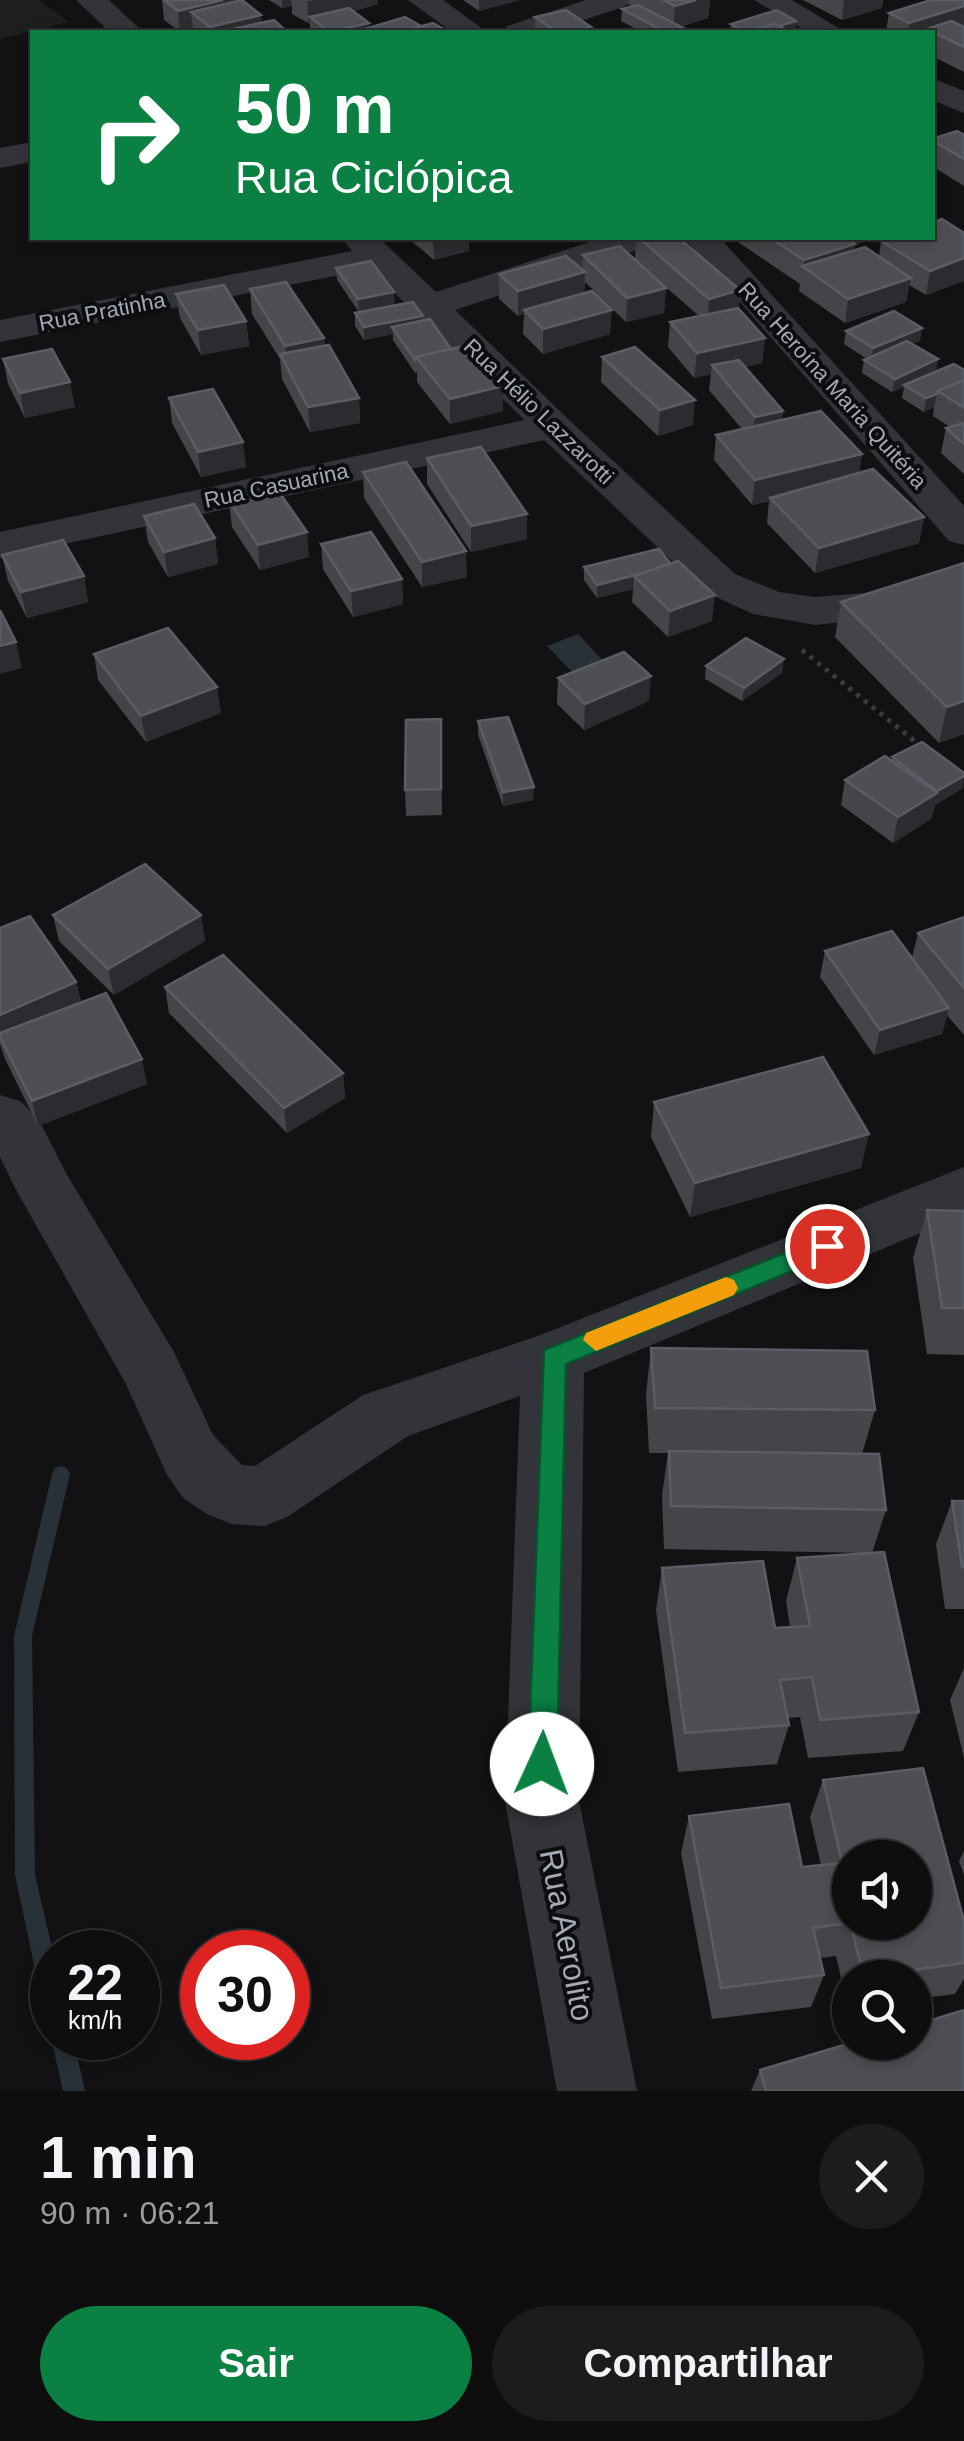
<!DOCTYPE html>
<html lang="pt">
<meta charset="utf-8">
<style>
body{margin:0;font-family:Helvetica,sans-serif;background:#1c1c1d;color:#f1f3f6;height:100vh;display:flex;flex-direction:column;font-size:38px;white-space:nowrap}
*{box-sizing:border-box;margin:0}
p{font-size:32px;color:#9b9c9e}
.icon{flex:none;width:55px;height:55px;fill:none;stroke:currentColor;stroke-width:2;stroke-linecap:round;stroke-linejoin:round}
.map{position:relative;height:2091px;overflow:hidden}
.sheet{display:flex;flex-direction:column;background:#0e0e0f;flex:1}
.sheet>*{flex:none}
.hud{position:absolute;left:30px;top:30px;width:905px;height:210px;border-radius:0px;box-shadow:0 5px 15px #0003,0 0 0 2px #2e2e2f;background:#0b8043;color:#fff;overflow:hidden}
.fabs{position:absolute;left:832px;top:1840px;display:grid;gap:20px}
.fabs a{display:grid;place-items:center;width:100px;height:100px;border-radius:50%;background:#0e0e0f;box-shadow:0 5px 15px #0003,0 0 0 2px #2e2e2f;font-size:50px}
.speed{position:absolute;left:30px;top:1930px;display:flex;gap:20px;font-size:50px;font-weight:700;text-align:center}
.speed>*{display:grid;place-content:center;width:130px;height:130px;border-radius:50%;background:#0e0e0f;box-shadow:0 5px 15px #0003,0 0 0 2px #2e2e2f;line-height:1}
.speed small{font-size:25px;font-weight:400}
.speed .limit{border:15px solid #d22;background:#fff;color:#111}
.pin{position:absolute;display:grid;place-items:center;width:85px;height:85px;color:#fff;margin:-42px;border:5px solid #fff;border-radius:50%;box-shadow:0 2px 10px #0007}
.me{position:absolute;width:110px;margin:-55px;rotate:2deg;stroke-linejoin:round;filter:drop-shadow(0 0 8px #0008)}
.turn{display:flex;align-items:center;gap:35px;height:210px;padding:0 40px;font-size:45px}
.turn .icon{width:130px;height:130px;stroke-width:2.5}
.turn b{display:block;font-size:70px;line-height:85px}
.round{display:grid;place-items:center;flex:none;width:105px;height:105px;border-radius:52px;background:#1c1c1d}
.headline{display:flex;align-items:center;justify-content:space-between;height:170px;padding:0 40px}
h1{font-size:60px;font-weight:800;line-height:75px}
.primary-button{display:flex;gap:20px;margin-top:auto;padding:20px 40px}
.primary-button a{flex:1;height:115px;border-radius:60px;background:#0b8043;color:#fff;font-size:40px;font-weight:800;line-height:115px;text-align:center}
.primary-button a+a{background:#1c1c1d;color:#f1f3f6}
.map>svg:first-child{display:block}
.built{fill:#1e1e21}
.water{fill:#283138}
.lines{fill:none;stroke-linecap:round;stroke-linejoin:round}
.stream{fill:#283138;fill-rule:evenodd}
.path{stroke:#393b40;stroke-width:5;stroke-dasharray:4 6;stroke-linecap:butt}
.minor{fill:#333439;fill-rule:evenodd}
.tertiary{fill:#333439;fill-rule:evenodd}
.wall{fill:#434549}
.shaded-wall{fill:#2b2c2f}
.building{fill:#4e4f55;stroke:#5b5d64;stroke-width:2.5;fill-rule:evenodd}
.route{fill:#0b8043;stroke:#07532c;stroke-width:2.5}
.slow{fill:#f59e0b}
.labels{text-anchor:middle;stroke-width:8;stroke-linejoin:round;paint-order:stroke}
.far-street-label{font-size:22px;fill:#a3a9b5;stroke:#0d0d0f}
.near-street-label{font-size:32px;fill:#a3a9b5;stroke:#0d0d0f}
</style>
<div class="map">
<svg width="964" height="2091" viewBox="0 0 964 2091">
<rect width="100%" height="100%" fill="#121214"/>
<polygon class="built" points="0,0 39,0 69,22 0,39"/>
<polygon class="water" points="578,634 607,665 576,676 547,646"/>
<g class="lines">
<g class="stream">
<polygon points="61,1466 67,1468 70,1474 32,1636 35,1875 53,1952 52,2008 44,2005 41,1997 15,1875 14,1636 52,1474 55,1468"/>
<polygon points="52,2035 52,2038 73,2038 85,2091 63,2091 51,2038"/>
</g>
<polyline class="path" points="802,650 922,747"/>
<g class="minor">
<polygon points="76,0 109,0 143,32 110,32"/>
<polygon points="408,0 443,0 487,32 452,32"/>
<polygon points="586,0 631,0 626,6 547,32 503,32 507,26"/>
<polygon points="754,0 792,0 845,32 808,32"/>
<polygon points="932,78 964,91 964,113 932,100"/>
<polygon points="32,142 32,162 0,168 0,148"/>
<polygon points="342,238 379,238 436,292 602,238 654,238 649,246 455,310 567,418 573,426 567,434 553,438 539,434 370,269 0,342 0,320 352,251"/>
<polygon points="684,238 720,238 964,506 964,545 949,541"/>
<polygon points="0,1095 20,1101 38,1118 67,1175 174,1352 213,1435 242,1465 255,1466 363,1395 538,1336 964,1167 964,1215 584,1373 579,1801 637,2091 557,2091 505,1801 520,1396 408,1436 287,1517 264,1526 232,1524 209,1515 184,1499 167,1475 126,1384 15,1188 0,1157"/>
</g>
<polygon class="tertiary" points="553,414 567,418 735,574 779,592 815,597 877,592 964,564 964,592 883,618 815,625 753,614 705,592 544,440 0,558 0,532"/>
</g>
<g class="wall">
<polygon points="162,0 243,0 262,23 287,32 193,32 193,30 180,32 164,20"/>
<polygon points="269,0 377,0 378,4 354,11 369,28 421,26 449,32 315,32 310,29 310,24 292,14 292,6 282,8"/>
<polygon points="463,0 520,0 479,11"/>
<polygon points="628,0 710,0 708,18 680,27 684,32 642,32 621,21 622,9 632,6 628,4"/>
<polygon points="803,0 883,0 882,8 842,20"/>
<polygon points="889,13 964,27 964,72 932,56 932,32 886,32"/>
<polygon points="535,17 591,32 540,32 535,29"/>
<polygon points="796,21 795,32 730,32 731,24"/>
<polygon points="964,135 964,186 932,166 932,139"/>
<polygon points="964,233 964,281 926,295 909,285 906,302 845,323 799,291 800,284 732,238 869,238 868,240 855,245 854,250 879,256 881,241"/>
<polygon points="408,238 469,238 469,251 434,260"/>
<polygon points="636,238 679,238 740,290 738,309 765,338 762,363 745,367 783,411 782,420 862,454 859,473 924,517 919,543 815,573 767,523 769,501 752,505 714,460 716,435 742,429 709,390 711,374 694,378 668,347 670,322 699,316 635,260 666,288 664,313 626,322 585,282 584,294 610,334 543,354 523,334 524,314 518,316 499,299 499,274 582,269 583,255 635,259"/>
<polygon points="371,261 359,312 337,280 336,268"/>
<polygon points="250,289 324,338 325,346 359,398 360,423 310,432 282,379 280,359 252,314"/>
<polygon points="176,294 246,321 249,346 201,355 180,318"/>
<polygon points="355,313 423,321 451,349 503,386 503,411 450,424 417,382 417,372 415,373 393,340 393,334 364,340 355,326"/>
<polygon points="846,331 920,341 912,344 938,359 936,371 964,370 964,474 941,453 946,428 950,427 933,416 934,407 924,412 902,398 904,387 892,392 862,373 864,360 867,359 844,344"/>
<polygon points="602,357 693,425 658,436 601,382"/>
<polygon points="3,359 75,407 25,418 8,384"/>
<polygon points="169,398 246,467 201,477 172,423"/>
<polygon points="427,458 527,514 527,539 471,552 427,484"/>
<polygon points="363,472 467,577 422,587 364,498"/>
<polygon points="229,501 309,557 260,570 232,527"/>
<polygon points="144,516 215,538 218,564 168,577 148,542"/>
<polygon points="321,544 402,579 403,604 353,617 323,569"/>
<polygon points="2,555 84,576 88,602 27,618 8,581"/>
<polygon points="670,563 712,621 668,637 632,602 633,589 597,598 584,580 584,567"/>
<polygon points="964,563 964,734 939,743 835,637 841,602"/>
<polygon points="94,654 221,713 146,742 98,680"/>
<polygon points="706,666 782,673 742,701 705,679"/>
<polygon points="558,678 649,701 584,730 557,704"/>
<polygon points="441,719 442,815 406,816 405,790"/>
<polygon points="478,721 533,800 503,806 478,735"/>
<polygon points="892,757 963,788 935,805 931,819 893,843 841,805 845,780 892,761"/>
<polygon points="53,915 201,915 205,941 114,995 59,941"/>
<polygon points="964,917 964,1035 947,1015 942,1034 874,1055 820,977 825,951 912,958 918,933"/>
<polygon points="0,928 76,982 81,1002 147,1084 38,1126 5,1059 0,1044"/>
<polygon points="165,987 343,1073 345,1098 287,1133 169,1013"/>
<polygon points="654,1102 861,1168 690,1217 651,1137"/>
<polygon points="927,1210 964,1211 964,1355 927,1354 913,1258"/>
<polygon points="651,1348 875,1410 862,1454 886,1510 872,1553 919,1712 903,1751 808,1758 800,1717 787,1718 789,1725 777,1764 678,1772 656,1610 662,1568 775,1628 790,1627 786,1601 797,1558 867,1553 664,1549 662,1495 668,1453 649,1453 646,1394"/>
<polygon points="952,1501 964,1501 964,1609 945,1609 936,1544"/>
<polygon points="964,1668 964,1758 950,1700"/>
<polygon points="823,1780 964,1921 964,1979 955,1994 915,1999 915,1978 850,1978 850,2008 848,2008 836,1956 820,1958 824,1975 811,2007 712,2019 681,1853 689,1816 802,1867 821,1865 810,1817"/>
<polygon points="964,1851 964,1875 959,1861"/>
<polygon points="760,2070 964,2091 751,2091"/>
</g>
<g class="shaded-wall">
<polygon points="223,0 243,0 245,17 191,12 193,30 180,32 178,11"/>
<polygon points="282,0 291,0 292,6 282,8"/>
<polygon points="314,0 377,0 378,4 316,22 310,17 310,24 309,24 307,2"/>
<polygon points="479,0 520,0 479,11"/>
<polygon points="696,0 710,0 708,18 673,29 675,6"/>
<polygon points="844,0 883,0 882,8 842,20"/>
<polygon points="964,6 964,27 927,29 926,32 908,32 909,23"/>
<polygon points="261,15 263,32 210,32 210,27"/>
<polygon points="796,21 795,32 755,32"/>
<polygon points="369,23 369,32 358,31 358,32 329,32"/>
<polygon points="591,27 591,32 569,32"/>
<polygon points="433,238 469,238 469,251 434,260"/>
<polygon points="843,238 869,238 868,240 855,245 851,268 804,267 804,260"/>
<polygon points="964,258 964,281 926,295 930,271"/>
<polygon points="585,272 584,296 524,310 524,314 518,316 518,291"/>
<polygon points="911,278 906,302 845,323 848,299"/>
<polygon points="666,288 664,313 626,322 627,298"/>
<polygon points="740,290 738,315 707,323 709,299"/>
<polygon points="394,292 395,305 359,312 358,299"/>
<polygon points="612,310 610,334 543,354 543,329"/>
<polygon points="423,316 423,329 392,327 393,334 364,340 364,327"/>
<polygon points="246,321 249,346 201,355 198,330"/>
<polygon points="922,328 920,341 871,361 873,348"/>
<polygon points="324,338 326,362 287,367 285,346"/>
<polygon points="765,338 762,363 718,373 712,365 711,374 694,378 697,353"/>
<polygon points="938,359 936,372 904,385 904,387 892,392 895,379"/>
<polygon points="70,382 75,407 25,418 20,393"/>
<polygon points="503,386 503,411 450,424 450,399"/>
<polygon points="937,394 934,407 924,412 926,398"/>
<polygon points="359,398 360,423 310,432 308,407"/>
<polygon points="695,400 693,425 658,436 660,410"/>
<polygon points="783,411 780,436 752,442 755,417"/>
<polygon points="243,442 246,467 201,477 198,452"/>
<polygon points="862,454 858,480 770,498 769,501 752,505 755,480"/>
<polygon points="527,514 527,539 471,552 471,526"/>
<polygon points="924,517 919,543 815,573 819,548"/>
<polygon points="307,532 309,557 260,570 258,545"/>
<polygon points="215,538 218,564 168,577 164,552"/>
<polygon points="466,551 467,577 422,587 422,562"/>
<polygon points="672,566 634,576 633,589 597,598 597,585"/>
<polygon points="84,576 88,602 27,618 21,592"/>
<polygon points="402,579 403,604 353,617 351,591"/>
<polygon points="715,595 712,621 668,637 670,611"/>
<polygon points="16,642 22,668 0,674 0,646"/>
<polygon points="784,659 782,673 742,701 744,688"/>
<polygon points="651,676 649,701 584,730 585,704"/>
<polygon points="217,687 221,713 146,742 141,716"/>
<polygon points="964,701 964,734 939,743 947,707"/>
<polygon points="964,776 963,788 935,805 931,819 893,843 898,817 937,791"/>
<polygon points="534,787 533,800 503,806 503,792"/>
<polygon points="201,915 205,941 114,995 108,969"/>
<polygon points="76,982 82,1008 0,1037 0,1015"/>
<polygon points="949,1008 942,1034 874,1055 880,1030"/>
<polygon points="142,1059 147,1084 38,1126 32,1101"/>
<polygon points="343,1073 345,1098 287,1133 284,1108"/>
<polygon points="869,1134 861,1168 690,1217 695,1183"/>
</g>
<g class="building">
<polygon points="164,0 223,0 178,11"/>
<polygon points="242,0 261,15 210,27 191,12"/>
<polygon points="663,0 696,0 675,6"/>
<polygon points="931,0 964,0 964,6 909,23 889,13"/>
<polygon points="638,5 685,29 674,32 665,32 622,9"/>
<polygon points="349,8 369,23 329,32 310,17"/>
<polygon points="566,10 591,27 569,32 557,32 535,17"/>
<polygon points="777,10 796,21 779,26 775,24 745,32 731,24"/>
<polygon points="405,17 421,26 400,32 360,32 358,31"/>
<polygon points="274,20 287,32 219,32"/>
<polygon points="951,21 964,27 964,47 927,29"/>
<polygon points="433,23 449,32 400,32"/>
<polygon points="775,24 791,32 744,32"/>
<polygon points="957,131 964,135 964,159 932,140 932,139"/>
<polygon points="942,219 964,233 964,258 930,271 881,241 891,238 932,238 932,223"/>
<polygon points="639,238 679,238 740,290 709,299"/>
<polygon points="770,238 845,238 855,244 804,260"/>
<polygon points="620,246 666,288 627,298 583,255"/>
<polygon points="865,247 911,278 848,299 802,266"/>
<polygon points="566,256 585,272 518,291 499,274"/>
<polygon points="371,261 394,292 358,299 336,268"/>
<polygon points="286,282 324,338 285,346 250,289"/>
<polygon points="224,285 246,321 198,330 176,294"/>
<polygon points="592,291 612,310 543,329 524,310"/>
<polygon points="413,302 423,316 364,327 355,313"/>
<polygon points="738,308 765,338 697,353 670,322"/>
<polygon points="894,311 922,328 873,348 846,331"/>
<polygon points="430,319 451,349 416,357 415,360 392,327"/>
<polygon points="907,341 938,359 895,379 864,360"/>
<polygon points="329,345 359,398 308,407 280,354"/>
<polygon points="469,345 503,386 450,399 416,357"/>
<polygon points="635,347 695,400 660,410 602,357"/>
<polygon points="52,349 70,382 20,393 3,359"/>
<polygon points="739,360 783,411 755,417 712,365"/>
<polygon points="954,364 964,370 964,380 938,391 937,394 926,398 904,385"/>
<polygon points="964,380 964,408 938,391"/>
<polygon points="213,389 243,442 198,452 169,398"/>
<polygon points="821,411 862,454 755,480 716,435"/>
<polygon points="964,423 964,444 946,428"/>
<polygon points="481,447 527,514 471,526 427,458"/>
<polygon points="406,462 466,551 422,562 363,472"/>
<polygon points="873,469 924,517 819,548 770,498"/>
<polygon points="277,489 307,532 258,545 229,501"/>
<polygon points="194,504 215,538 164,552 144,516"/>
<polygon points="371,532 402,579 351,591 321,544"/>
<polygon points="63,540 84,576 21,592 2,555"/>
<polygon points="659,549 670,563 643,573 597,585 584,567"/>
<polygon points="678,561 715,595 670,611 634,576"/>
<polygon points="964,563 964,701 947,707 841,602"/>
<polygon points="0,610 16,642 0,646"/>
<polygon points="168,628 217,687 141,716 94,654"/>
<polygon points="746,638 784,659 744,688 706,666"/>
<polygon points="624,652 651,676 585,704 558,678"/>
<polygon points="508,717 534,787 503,792 478,721"/>
<polygon points="441,719 441,789 405,790 406,720"/>
<polygon points="922,742 964,773 964,776 937,791 892,757"/>
<polygon points="885,756 937,793 898,817 845,780"/>
<polygon points="145,864 201,915 108,969 53,915"/>
<polygon points="30,916 76,982 0,1015 0,928"/>
<polygon points="964,917 964,988 918,933"/>
<polygon points="892,931 949,1008 880,1030 825,951"/>
<polygon points="223,955 343,1073 284,1108 165,987"/>
<polygon points="106,993 142,1059 32,1101 0,1037 0,1033"/>
<polygon points="823,1057 869,1134 695,1183 654,1102"/>
<polygon points="927,1210 964,1211 964,1308 942,1308"/>
<polygon points="651,1348 867,1351 875,1410 655,1408"/>
<polygon points="669,1451 879,1454 886,1510 671,1506"/>
<polygon points="952,1501 964,1501 964,1567 962,1567"/>
<polygon points="884,1552 919,1712 820,1720 812,1677 780,1680 789,1725 685,1733 662,1568 763,1561 775,1628 810,1626 797,1558"/>
<path d="M923 1768 964 1921V1963L864 1977 850 1923 813 1928 824 1975 721 1988 689 1816 789 1804 802 1867 842 1863 823 1780ZM850 1858H915V1922H850Z"/>
<polygon points="964,2010 964,2091 766,2091 760,2070 854,2042 915,2042 915,2025"/>
</g>
<polygon class="route" points="827,1236 836,1239 839,1246 836,1253 566,1364 557,1764 553,1774 542,1779 532,1774 528,1764 544,1350"/>
<polygon class="slow" points="726,1277 734,1280 738,1288 734,1295 596,1351 583,1340 586,1333"/>
<g class="labels">
<g class="far-street-label">
<text transform="translate(102 311) rotate(-11)" y="8">Rua Pratinha</text>
<text transform="translate(833 385) rotate(48)" y="8">Rua Heroína Maria Quitéria</text>
<text transform="translate(539 411) rotate(44)" y="8">Rua Hélio Lazzarotti</text>
<text transform="translate(276 485) rotate(-12)" y="8">Rua Casuarina</text>
</g>
<g class="near-street-label">
<text transform="translate(567 1935) rotate(79)" y="11">Rua Aerolito</text>
</g>
</g>
</svg>
<div class="fabs">
<a><svg class="icon" aria-label="sound" viewBox="0 0 24 24"><path d="M4 9h4l5-4v14l-5-4H4zM17 9q2 3 0 6"/></svg></a>
<a><svg class="icon" aria-label="search" viewBox="0 0 24 24"><circle cx="10" cy="10" r="6"/><path d="M15 15l6 6"/></svg></a>
</div>
<div class="speed"><div>22<small>km/h</small></div><div class="limit">30</div></div>
<div class="pin" style="left:827px;top:1246px;background:#d93025"><svg class="icon" aria-label="arrive" viewBox="0 0 24 24"><path d="M6 21V4h12l-3 4 3 4H6"/></svg></div>
<svg class="me" style="left:542px;top:1764px" viewBox="-20 -20 40 40"><circle r="19" fill="#fff"/><path d="M0-13L10 11 0 6-10 11z" fill="#0b8043"/></svg>
<div class="hud">
<div class="turn"><svg class="icon" aria-label="right" viewBox="0 0 24 24"><path d="M7 20v-9h11M14 6l5 5-5 5"/></svg><div><b>50 m</b>Rua Ciclópica</div></div>
</div>
</div>
<section class="sheet">
<div class="headline"><div><h1>1 min</h1><p>90 m · 06:21</p></div><a class="round"><svg class="icon" aria-label="close" viewBox="0 0 24 24"><path d="M6 6l12 12M18 6L6 18"/></svg></a></div>
<div class="primary-button"><a>Sair</a><a>Compartilhar</a></div>
</section>
